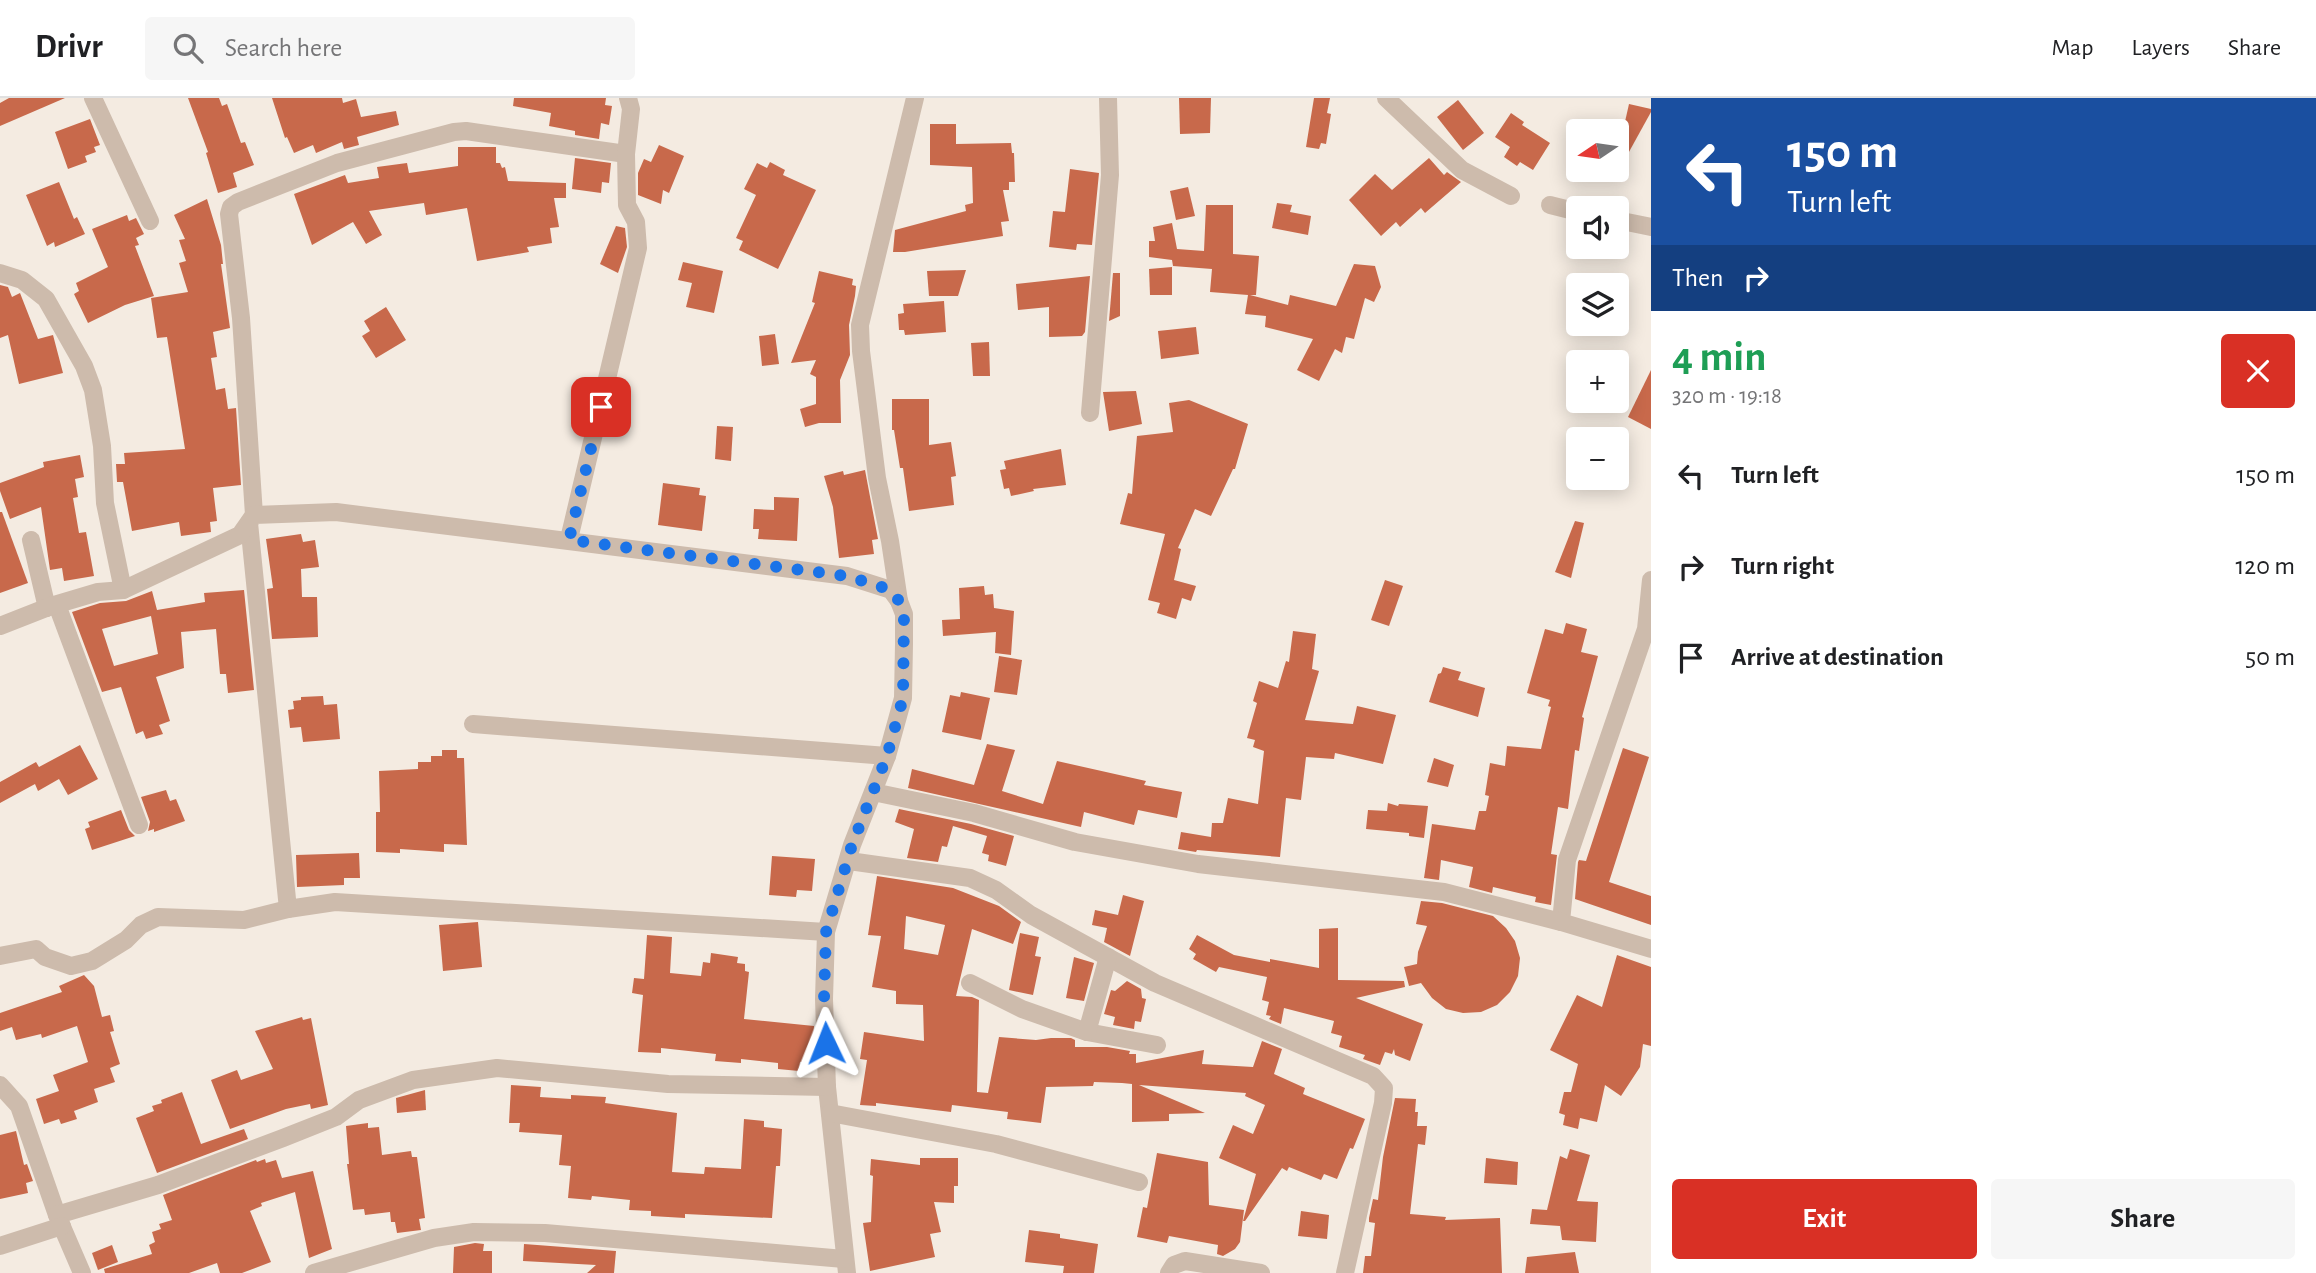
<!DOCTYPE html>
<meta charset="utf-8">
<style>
body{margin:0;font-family:"Alegreya Sans",sans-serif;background:#f6f6f6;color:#202124;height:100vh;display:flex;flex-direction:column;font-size:26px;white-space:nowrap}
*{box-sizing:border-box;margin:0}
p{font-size:23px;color:#757577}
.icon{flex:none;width:38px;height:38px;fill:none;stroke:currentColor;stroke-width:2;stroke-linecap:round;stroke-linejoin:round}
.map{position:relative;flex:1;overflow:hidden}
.sheet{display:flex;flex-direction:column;background:#fff;width:665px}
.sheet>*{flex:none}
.top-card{background:#1a4fa0;color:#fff;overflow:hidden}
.needle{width:46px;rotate:257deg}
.buttons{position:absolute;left:1566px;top:21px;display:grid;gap:14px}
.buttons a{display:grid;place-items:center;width:63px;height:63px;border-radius:7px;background:#fff;box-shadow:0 4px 18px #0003;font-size:35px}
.pin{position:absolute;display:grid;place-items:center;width:60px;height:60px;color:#fff;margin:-30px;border-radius:14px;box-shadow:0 4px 10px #0006}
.me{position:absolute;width:77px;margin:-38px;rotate:358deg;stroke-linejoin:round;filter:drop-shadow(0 0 5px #0008)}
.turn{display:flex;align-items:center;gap:24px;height:147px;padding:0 21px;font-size:32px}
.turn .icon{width:91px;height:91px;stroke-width:2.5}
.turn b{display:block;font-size:49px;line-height:60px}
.then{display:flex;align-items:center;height:66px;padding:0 21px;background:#0003;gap:14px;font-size:26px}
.round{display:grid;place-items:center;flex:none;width:74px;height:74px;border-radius:7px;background:#f6f6f6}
.summary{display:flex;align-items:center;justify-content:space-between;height:119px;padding:0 21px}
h1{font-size:42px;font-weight:700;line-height:52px;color:#1e9e55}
.cta{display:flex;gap:14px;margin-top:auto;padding:14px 21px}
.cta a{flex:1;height:80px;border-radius:7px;background:#d93025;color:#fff;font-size:28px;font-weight:700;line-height:80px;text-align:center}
.cta a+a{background:#f6f6f6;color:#202124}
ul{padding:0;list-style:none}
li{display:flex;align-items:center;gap:21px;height:91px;padding:0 21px}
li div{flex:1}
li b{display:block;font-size:26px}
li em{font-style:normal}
header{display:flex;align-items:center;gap:42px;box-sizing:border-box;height:98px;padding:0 35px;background:#fff;border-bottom:2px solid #e0e0e0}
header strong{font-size:33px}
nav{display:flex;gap:38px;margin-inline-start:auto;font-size:24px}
.search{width:490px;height:63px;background:#f6f6f6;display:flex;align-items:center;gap:18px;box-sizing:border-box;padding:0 24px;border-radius:7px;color:#757577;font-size:26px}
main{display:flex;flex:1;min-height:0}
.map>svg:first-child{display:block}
.building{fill:#c8694b;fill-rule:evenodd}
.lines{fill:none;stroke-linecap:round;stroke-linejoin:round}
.street{stroke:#cdbbac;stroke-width:18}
.route{stroke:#1a73e8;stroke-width:12;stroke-dasharray:0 21.6}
</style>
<header>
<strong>Drivr</strong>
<div class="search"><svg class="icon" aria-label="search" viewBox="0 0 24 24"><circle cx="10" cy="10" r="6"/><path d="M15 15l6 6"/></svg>Search here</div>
<nav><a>Map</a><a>Layers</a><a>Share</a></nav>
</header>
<main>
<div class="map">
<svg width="1651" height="1175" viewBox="0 0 1651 1175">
<rect width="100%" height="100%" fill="#f4ebe1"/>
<g class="building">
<polygon points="9,0 65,0 0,28 0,5"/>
<polygon points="188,0 219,0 222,8 227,6 241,45 245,44 254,67 233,75 237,89 218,95 206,55 208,54"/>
<polygon points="272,0 342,0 343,5 356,1 361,19 396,13 399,27 357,39 359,47 344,51 342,44 316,55 313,47 294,55 287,39 285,40"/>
<polygon points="514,0 606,0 605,7 612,8 609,27 601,25 599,41 575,37 575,33 549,28 551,15 513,8"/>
<polygon points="1179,0 1211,0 1210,35 1180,36"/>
<polygon points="1314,0 1330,0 1327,15 1331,16 1326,46 1321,45 1319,51 1306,49"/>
<polygon points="1458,2 1484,35 1463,52 1437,19"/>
<polygon points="1629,6 1651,11 1651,14 1619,72 1617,59"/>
<polygon points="1511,15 1524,24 1522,27 1550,45 1533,72 1520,64 1517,68 1504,59 1510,49 1495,39"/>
<polygon points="90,21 100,47 94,49 96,54 85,58 87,64 68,71 55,34"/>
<polygon points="930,26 956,26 956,46 1011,45 1012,55 1014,55 1015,84 1009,84 1009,92 1003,92 1009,123 1001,124 1003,138 905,154 893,154 895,132 966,113 965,107 973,105 972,69 930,67"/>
<polygon points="659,47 684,58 669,95 663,92 661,106 638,97 638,75 644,61 651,64"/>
<polygon points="458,49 496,49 496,65 500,65 502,70 505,69 508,83 566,85 566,100 554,100 559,129 550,130 552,145 527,149 529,154 477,163 467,110 426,117 424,105 369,113 382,137 366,146 353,124 312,147 294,96 345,77 348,85 379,80 377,69 407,65 409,75 458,68"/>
<polygon points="575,60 611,65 609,85 602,84 601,95 572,91"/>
<polygon points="1429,60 1444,77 1447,74 1461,84 1425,115 1421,110 1400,129 1396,124 1381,138 1349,102 1375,76 1392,92"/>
<polygon points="770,64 785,72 783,77 816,92 778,171 739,152 743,143 736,140 756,97 744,91 757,65 767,70"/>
<polygon points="1070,71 1099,75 1092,147 1077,146 1076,152 1049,149 1053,113 1065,114"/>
<polygon points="59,84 74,121 77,119 85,136 55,149 54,144 47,148 26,97"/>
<polygon points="1188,89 1195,118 1176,122 1170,93"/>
<polygon points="207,101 221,147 223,166 221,166 230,230 213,234 217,259 211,260 216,292 225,290 228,311 236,310 241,387 213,390 217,423 210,424 211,434 181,438 179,424 132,433 123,384 117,384 116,366 125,366 124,355 185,351 167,239 157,240 151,200 188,194 179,165 186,163 179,142 185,141 174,117"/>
<polygon points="1277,105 1292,107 1290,114 1311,118 1308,137 1272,130"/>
<polygon points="1206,107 1233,107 1233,156 1259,158 1256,197 1250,197 1288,207 1290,197 1336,208 1354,166 1375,168 1381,189 1374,204 1365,200 1354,241 1346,239 1342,255 1335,251 1319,283 1297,272 1313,241 1265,229 1266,218 1245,216 1248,197 1210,194 1212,171 1173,168 1172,162 1149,159 1149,143 1155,143 1153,129 1172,125 1177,151 1204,153"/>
<polygon points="127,117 129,123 136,120 144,136 136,140 139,147 135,148 154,198 125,207 88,225 74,196 79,193 76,185 108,169 92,131"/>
<polygon points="616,128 625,130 627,149 618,175 600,166"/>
<polygon points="683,164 723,173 714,215 686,209 692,185 678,182"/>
<polygon points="1172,169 1172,197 1150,197 1149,171"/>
<polygon points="966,172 958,198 929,198 927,173"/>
<polygon points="819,173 853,181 852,187 856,188 855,198 849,227 850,257 840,282 841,325 819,325 805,329 800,311 816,306 816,279 810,276 816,262 791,265 815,205 812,204"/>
<polygon points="1113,175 1120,175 1120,218 1109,223"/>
<polygon points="1090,178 1085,234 1082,238 1049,239 1049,209 1018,212 1016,186"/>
<polygon points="0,187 8,189 12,199 20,195 38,241 53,237 63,275 19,286 8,237 0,240"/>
<polygon points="944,203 946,234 905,237 904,232 899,232 898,216 904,215 903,206"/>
<polygon points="386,209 406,242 376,260 362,238 370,233 364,223"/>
<polygon points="1196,229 1199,256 1161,261 1158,233"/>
<polygon points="775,236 779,266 762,268 759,238"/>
<polygon points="989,244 990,278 973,278 971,245"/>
<polygon points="1651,272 1651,331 1628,319"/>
<polygon points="1136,293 1142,326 1109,333 1103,294"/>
<polygon points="892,301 929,301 929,347 951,344 956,378 951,379 954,407 909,413 903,370 900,370 894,332 892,332"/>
<polygon points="1189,302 1248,326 1235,371 1233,371 1211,418 1195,411 1178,450 1181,451 1174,482 1196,488 1191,503 1182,500 1176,521 1157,515 1160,505 1148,502 1165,436 1120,426 1128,395 1132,396 1137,338 1173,334 1169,305"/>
<polygon points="717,328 733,329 731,363 715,361"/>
<polygon points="1061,351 1066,387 1033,391 1034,393 1011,398 1009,390 1004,391 1000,372 1006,371 1004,363"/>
<polygon points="80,357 84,379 75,381 78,399 73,400 79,435 86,434 94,478 64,483 62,470 50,472 41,409 10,421 0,393 0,385 44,369 43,364"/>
<polygon points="865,372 878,441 872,442 874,456 839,460 833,409 824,378 843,373 844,377"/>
<polygon points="663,385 700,390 699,397 706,398 702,433 658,427"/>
<polygon points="774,399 799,400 797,443 758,441 759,431 753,431 754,411 774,412"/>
<polygon points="0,414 2,414 28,485 0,495"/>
<polygon points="1575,423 1584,425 1571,480 1555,474"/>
<polygon points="301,436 303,444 315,442 319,469 301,471 302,499 317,499 318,539 272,541 267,491 273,490 266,441"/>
<polygon points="1385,482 1403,488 1389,528 1371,522"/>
<polygon points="984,488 985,497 993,496 994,510 1014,513 1011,557 995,555 996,534 943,538 942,522 960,521 959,490"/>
<path d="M244 492 254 592 228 595 226 576H220L216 531 181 534 184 570 156 579 170 623 159 627 163 636 146 641 143 633 136 636 121 589 102 594 72 514 100 505 126 503 152 493 157 512 205 504 204 495ZM151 518 158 556 114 568 102 531Z"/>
<polygon points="1566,525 1587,531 1581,554 1598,558 1582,619 1584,620 1579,653 1575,652 1568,711 1558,709 1551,756 1557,757 1551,807 1535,804 1536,799 1493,789 1492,795 1469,789 1473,769 1441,762 1439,782 1424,780 1432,726 1475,732 1479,713 1486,713 1489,698 1485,697 1490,665 1505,668 1507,648 1541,651 1551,609 1548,608 1550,602 1527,595 1545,531 1563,536"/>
<polygon points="1293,533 1316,536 1312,571 1319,573 1305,622 1353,626 1357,608 1396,617 1383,666 1335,655 1334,661 1306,659 1301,702 1286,700 1280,759 1197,752 1196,754 1178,751 1181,734 1211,739 1212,725 1223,725 1228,700 1258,706 1264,653 1253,649 1255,642 1247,640 1257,605 1253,603 1259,583 1278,590 1286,563 1289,564"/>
<polygon points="999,558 1022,562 1017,597 994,594"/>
<polygon points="1443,569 1461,574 1458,582 1485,590 1478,619 1429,604 1438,576 1441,575"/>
<polygon points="961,594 990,600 981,642 942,634 950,597 960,599"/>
<polygon points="323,598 324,607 337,606 340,641 303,644 301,629 290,630 288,612 294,611 293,603 301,602 301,599"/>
<polygon points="987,646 1015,652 1002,693 1043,706 1057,663 1146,683 1144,687 1182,694 1177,720 1138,712 1134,727 1084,714 1081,729 908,690 912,671 974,687"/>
<polygon points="80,647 98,681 68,697 59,681 38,693 35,686 0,705 0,684 36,664 39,669"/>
<polygon points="1623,650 1649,659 1609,784 1651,798 1651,827 1575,801 1578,764 1579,762 1586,763"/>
<polygon points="442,652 457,652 457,660 464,660 467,747 444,746 444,754 400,751 400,755 376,754 376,714 380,714 379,673 418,671 418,664 431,664 431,658 442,658"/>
<polygon points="1434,660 1454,667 1448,689 1427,684"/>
<polygon points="166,692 170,703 176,701 185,723 154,734 154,731 148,733 150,724 141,699"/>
<polygon points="1388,705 1398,708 1399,706 1428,708 1424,740 1409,738 1409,735 1366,731 1368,712 1387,713"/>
<polygon points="899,711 971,726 1014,738 1006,768 988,763 989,757 982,755 987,738 953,728 947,749 942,748 938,764 907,760 914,731 895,724"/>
<polygon points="121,712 129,732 135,738 92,752 85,731 90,729 88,724"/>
<polygon points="359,755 360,780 344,780 344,787 297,789 296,757"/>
<polygon points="772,758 815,761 812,793 797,792 796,799 769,797"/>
<path d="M877 778 953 790 999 808 1021 824 1013 846 972 831 956 898 972 899 979 902 977 994 988 995 999 939 1036 942 1051 940H1071L1075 942V949H1107L1130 953 1129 956H1136V965L1204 952 1202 966 1253 969 1262 943 1282 951 1274 976 1305 990 1303 996 1365 1021 1353 1051 1350 1050 1337 1081 1324 1076 1321 1082 1289 1069 1287 1073 1282 1070 1245 1123H1243L1256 1076 1219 1060 1233 1027 1253 1036 1265 1007 1245 998 1246 995 1139 987 1205 1015 1169 1016V1023L1132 1024V986L1122 985 1094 984 1093 988 1046 989 1041 1025 1007 1021 1008 1014 952 1007 951 1014 876 1005V1008L860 1007 867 962 860 961 864 934 924 943 923 907 896 906V893L872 889 881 838 868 837ZM906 818 945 827 938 857 904 851Z"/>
<polygon points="1123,797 1144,803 1130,858 1104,844 1107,830 1092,827 1095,812 1118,817"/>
<polygon points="1421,803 1442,805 1493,818 1506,830 1515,843 1520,860 1518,878 1510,894 1497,907 1481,914 1463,915 1446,911 1432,900 1421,885 1409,888 1404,869 1417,866 1418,854 1427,828 1416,826"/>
<polygon points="478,824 482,869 443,873 439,827"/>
<polygon points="1338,830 1338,882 1404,883 1405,889 1356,900 1423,926 1410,963 1395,957 1394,951 1392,956 1385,954 1380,967 1363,961 1365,957 1339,949 1342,938 1331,935 1334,923 1284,910 1281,926 1269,921 1271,918 1266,917 1269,904 1262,902 1267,879 1219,869 1216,874 1193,861 1196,856 1189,851 1197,837 1234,857 1270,864 1270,861 1319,870 1319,831"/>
<polygon points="1020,835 1039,839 1035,858 1041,859 1033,897 1009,892"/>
<polygon points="647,837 672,839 670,875 701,878 703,864 710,865 711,855 738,859 737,865 745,866 745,873 749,874 744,921 814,928 812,965 800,964 799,973 778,971 778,965 741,961 741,965 715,963 716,956 661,950 661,955 638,954 643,897 632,895 634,880 644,881"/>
<polygon points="1617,857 1651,869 1651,948 1643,946 1640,969 1621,998 1605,987 1597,1024 1580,1020 1578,1031 1563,1027 1565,1017 1559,1015 1564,994 1571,994 1578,966 1550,952 1577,897 1602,909"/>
<polygon points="1074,859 1094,865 1084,903 1066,900"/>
<polygon points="84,877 94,888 102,919 110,917 114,933 110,934 120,966 110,970 115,984 94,991 98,1004 74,1013 77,1021 61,1026 59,1021 44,1026 36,1001 59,993 53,977 88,964 77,928 42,940 41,936 16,942 12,929 0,933 0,915 62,894 59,888"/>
<polygon points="1127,883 1141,891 1142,900 1146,901 1141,924 1135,923 1134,931 1113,927 1115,919 1104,916 1111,892 1115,893"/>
<polygon points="302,919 303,922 311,920 328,1007 311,1011 310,1006 286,1011 230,1031 211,982 237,972 241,982 273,971 255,933"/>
<polygon points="511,987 541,989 540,999 571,1001 571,997 606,999 605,1005 677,1015 672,1074 704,1076 705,1069 741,1071 744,1021 764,1023 764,1029 782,1031 780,1068 776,1068 772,1120 685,1116 685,1120 651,1118 651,1113 629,1112 630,1102 592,1098 591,1102 568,1100 571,1068 559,1067 562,1037 519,1034 520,1025 509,1025"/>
<polygon points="425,992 426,1012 397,1015 396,1000"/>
<polygon points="182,994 201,1046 244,1031 248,1041 157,1075 136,1020 154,1013 152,1008 162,1005 161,1002"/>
<polygon points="1395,1000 1416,1001 1415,1014 1418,1014 1417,1028 1427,1028 1425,1047 1418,1046 1410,1116 1446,1119 1445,1122 1500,1120 1502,1175 1363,1175 1365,1158 1371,1158 1375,1125 1369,1124 1369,1120 1373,1101 1378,1102 1383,1059"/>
<polygon points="368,1025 368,1030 379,1029 382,1057 411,1053 412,1059 417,1059 425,1120 419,1121 421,1132 397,1135 395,1124 391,1124 390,1114 365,1117 364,1111 353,1112 347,1066 349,1066 346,1028"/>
<polygon points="16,1033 24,1067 27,1066 33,1083 26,1085 28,1095 0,1101 0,1037"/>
<polygon points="1570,1051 1590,1057 1577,1103 1598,1104 1596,1144 1562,1142 1560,1128 1530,1126 1532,1111 1547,1112 1560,1058 1567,1061"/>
<polygon points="1157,1055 1208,1064 1209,1107 1244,1112 1240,1144 1235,1151 1223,1158 1217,1156 1218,1147 1169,1138 1167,1145 1137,1139 1143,1109 1147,1110"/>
<polygon points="920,1060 958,1060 958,1088 954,1088 954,1105 934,1104 941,1134 930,1136 935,1159 870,1173 863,1125 871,1124 873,1078 870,1077 871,1061 920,1067"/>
<polygon points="1486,1060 1518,1064 1517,1087 1484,1085"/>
<polygon points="265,1061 266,1065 276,1062 282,1080 313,1073 332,1151 309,1160 295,1094 261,1105 262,1108 250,1113 271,1164 242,1175 220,1175 217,1165 189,1175 105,1175 104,1171 152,1156 149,1147 155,1144 152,1134 161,1131 159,1126 172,1122 163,1097 256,1062 257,1064"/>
<polygon points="1301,1113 1329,1117 1327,1141 1298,1138"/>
<polygon points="1029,1132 1060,1136 1060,1140 1098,1146 1094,1175 1063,1175 1064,1168 1025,1164"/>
<polygon points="475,1145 484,1146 483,1153 492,1153 492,1175 453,1175 454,1149"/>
<polygon points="524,1146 616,1153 614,1175 587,1175 596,1167 523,1163"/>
<polygon points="112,1147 118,1164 98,1172 92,1155"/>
<polygon points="1575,1154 1579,1175 1525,1175 1527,1159"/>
</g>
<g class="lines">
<g class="street">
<polyline points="93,0 150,123"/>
<polyline points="1386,0 1462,72 1511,98"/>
<polyline points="1550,107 1578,114"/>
<polyline points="1617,122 1651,129"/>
<polyline points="0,175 22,182 46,201 84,268 93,292 102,348 105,405 123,492"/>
<polyline points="1090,315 1110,77 1108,0"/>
<polyline points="254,417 241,220 229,116 231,109 238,104 337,65 454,34 466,33 626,56"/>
<polyline points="249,425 288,811"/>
<polyline points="569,441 638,150 636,124 627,107 626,56 631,11 628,0"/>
<polyline points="31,442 47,510"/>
<polyline points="1651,482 1646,531 1567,762 1561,824 1651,851"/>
<polyline points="899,503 890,443 877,380 861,253 860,227 915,0"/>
<polyline points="57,507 139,727"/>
<polyline points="0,528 51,508 98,494 123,492 240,437 254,417 336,414 847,478 891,492 899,503 904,516 904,546 903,600 887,658 852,747 826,834 824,901 827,989 847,1175"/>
<polyline points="473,626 887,658"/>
<polyline points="873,694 974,715 1075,744 1198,766 1444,794 1561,824"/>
<polyline points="849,763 970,780 996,792 1031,817 1155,885 1373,978 1384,990 1383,1005 1345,1175"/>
<polyline points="0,858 36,851 45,859 71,868 92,863 126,842 141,827 158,819 244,822 288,811 335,804 826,834"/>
<polyline points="970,885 1022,911 1087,934 1157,947"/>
<polyline points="1087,934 1108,859"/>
<polyline points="0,987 19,1008 57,1117 82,1175"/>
<polyline points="830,1015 996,1046 1139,1084"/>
<polyline points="57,1117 158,1087 283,1040 336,1019 359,1002 413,982 497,970 668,986 827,989"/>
<polyline points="0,1148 62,1128"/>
<polyline points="314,1175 434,1140 474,1134 545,1135 844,1161"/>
<polyline points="1169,1175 1174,1167 1185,1163 1261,1175"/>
</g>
</g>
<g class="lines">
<polyline class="route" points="601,309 569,442 847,478 891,492 899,503 904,516 903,600 887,658 852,747 826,834 824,901 826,945"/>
</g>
</svg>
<div class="buttons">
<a><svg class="needle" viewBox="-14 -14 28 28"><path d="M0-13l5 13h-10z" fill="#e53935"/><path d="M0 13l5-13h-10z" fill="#757577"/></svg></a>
<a><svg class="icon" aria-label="sound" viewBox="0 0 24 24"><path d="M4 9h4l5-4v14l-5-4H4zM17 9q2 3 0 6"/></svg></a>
<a><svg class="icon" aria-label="layers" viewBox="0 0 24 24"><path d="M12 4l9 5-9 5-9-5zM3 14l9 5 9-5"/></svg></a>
<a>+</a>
<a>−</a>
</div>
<div class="pin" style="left:601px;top:309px;background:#d93025"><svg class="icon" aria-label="arrive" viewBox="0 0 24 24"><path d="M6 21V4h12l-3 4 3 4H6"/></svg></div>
<svg class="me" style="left:826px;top:945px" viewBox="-20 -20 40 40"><path d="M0-17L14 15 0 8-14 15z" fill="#1a73e8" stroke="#fff" stroke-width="4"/></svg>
</div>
<section class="sheet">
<div class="top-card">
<div class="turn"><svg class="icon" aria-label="left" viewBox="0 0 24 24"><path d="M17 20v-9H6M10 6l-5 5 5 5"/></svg><div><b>150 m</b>Turn left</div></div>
<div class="then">Then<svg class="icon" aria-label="right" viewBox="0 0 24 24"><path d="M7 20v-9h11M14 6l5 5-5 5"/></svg></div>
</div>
<div class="summary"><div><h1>4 min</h1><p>320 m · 19:18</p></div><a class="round" style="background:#d93025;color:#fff"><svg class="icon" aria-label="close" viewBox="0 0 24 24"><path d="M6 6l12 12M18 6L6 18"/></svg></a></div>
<ul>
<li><svg class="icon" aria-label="left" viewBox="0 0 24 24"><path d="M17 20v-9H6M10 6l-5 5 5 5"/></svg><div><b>Turn left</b></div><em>150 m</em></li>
<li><svg class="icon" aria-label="right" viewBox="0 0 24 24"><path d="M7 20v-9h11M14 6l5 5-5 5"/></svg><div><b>Turn right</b></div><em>120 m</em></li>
<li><svg class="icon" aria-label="arrive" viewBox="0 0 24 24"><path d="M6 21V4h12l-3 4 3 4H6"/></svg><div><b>Arrive at destination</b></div><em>50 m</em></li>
</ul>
<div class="cta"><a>Exit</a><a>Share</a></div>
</section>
</main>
